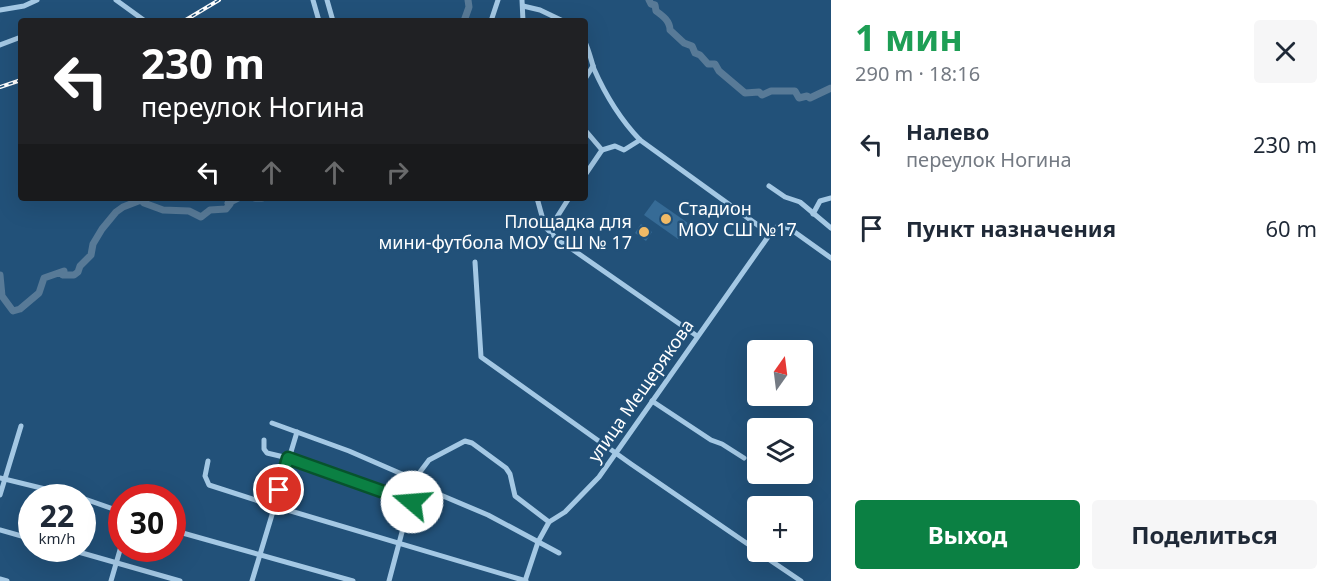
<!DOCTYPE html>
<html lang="ru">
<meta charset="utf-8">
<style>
body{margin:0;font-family:"Noto Sans",sans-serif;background:#f6f6f7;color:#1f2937;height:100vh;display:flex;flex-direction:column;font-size:22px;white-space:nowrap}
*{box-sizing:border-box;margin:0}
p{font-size:20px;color:#747a83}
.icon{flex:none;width:33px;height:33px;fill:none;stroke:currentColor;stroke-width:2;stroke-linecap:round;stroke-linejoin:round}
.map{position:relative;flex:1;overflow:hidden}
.side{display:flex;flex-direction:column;background:#fff;width:510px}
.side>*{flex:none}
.banner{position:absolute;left:18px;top:18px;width:570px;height:183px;border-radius:6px;box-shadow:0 6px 24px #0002;background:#202124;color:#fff;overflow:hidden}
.needle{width:39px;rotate:14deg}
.tools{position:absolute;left:747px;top:340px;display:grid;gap:12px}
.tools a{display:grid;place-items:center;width:66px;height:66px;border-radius:6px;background:#fff;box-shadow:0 6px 24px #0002;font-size:30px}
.speed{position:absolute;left:18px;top:484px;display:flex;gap:12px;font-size:30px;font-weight:700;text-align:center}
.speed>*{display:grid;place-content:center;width:78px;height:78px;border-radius:50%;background:#fff;box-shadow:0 6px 24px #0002;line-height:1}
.speed small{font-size:15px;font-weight:400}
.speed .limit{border:9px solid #d22;background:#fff;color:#111}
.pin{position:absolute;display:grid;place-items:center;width:51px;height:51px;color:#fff;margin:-26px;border:3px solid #fff;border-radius:50%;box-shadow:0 2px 6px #0007}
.me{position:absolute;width:66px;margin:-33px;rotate:288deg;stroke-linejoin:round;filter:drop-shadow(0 0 4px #0008)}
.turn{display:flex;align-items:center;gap:21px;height:126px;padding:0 24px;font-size:27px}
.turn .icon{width:78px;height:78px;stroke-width:2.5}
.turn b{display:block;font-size:42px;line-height:51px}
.lanes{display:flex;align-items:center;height:57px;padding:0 24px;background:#0003;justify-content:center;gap:30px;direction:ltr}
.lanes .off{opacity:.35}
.round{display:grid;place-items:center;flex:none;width:63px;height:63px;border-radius:6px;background:#f6f6f7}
.headline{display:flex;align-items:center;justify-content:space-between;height:102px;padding:0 24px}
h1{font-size:36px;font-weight:700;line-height:45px;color:#1e9e55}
.action{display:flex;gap:12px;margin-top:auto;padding:12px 24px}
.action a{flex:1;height:69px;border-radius:6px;background:#0b8043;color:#fff;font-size:24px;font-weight:700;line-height:69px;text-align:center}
.action a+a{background:#f6f6f7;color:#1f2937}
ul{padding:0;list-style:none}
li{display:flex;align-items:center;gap:18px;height:84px;padding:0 24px}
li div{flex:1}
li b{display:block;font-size:22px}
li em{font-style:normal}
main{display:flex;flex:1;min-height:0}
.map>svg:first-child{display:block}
.green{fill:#366b96}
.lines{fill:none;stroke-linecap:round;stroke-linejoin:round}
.river{stroke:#587a97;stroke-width:7}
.minor{stroke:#a4c8e4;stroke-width:5}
.rail-casing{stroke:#fff;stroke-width:4}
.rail{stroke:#225179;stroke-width:1.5;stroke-dasharray:4.5;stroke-linecap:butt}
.route-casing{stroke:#07532c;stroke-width:15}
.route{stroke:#0b8043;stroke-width:10}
.poi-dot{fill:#f0ba66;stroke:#225179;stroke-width:2}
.labels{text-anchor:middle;stroke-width:5;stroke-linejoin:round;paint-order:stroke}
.poi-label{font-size:18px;fill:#fff;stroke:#225179;text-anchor:start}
.street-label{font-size:18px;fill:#fff;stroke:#225179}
</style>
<main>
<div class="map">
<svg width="831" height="581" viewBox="0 0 831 581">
<rect width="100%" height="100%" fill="#225179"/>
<g class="green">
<polygon points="655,200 688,223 678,239 644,215"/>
<polygon points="641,224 652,232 646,241 635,233"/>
</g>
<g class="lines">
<g class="river">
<path d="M649 0 651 4 655 5 656 11C663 16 670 21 670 30L684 43 692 46 695 53 700 55 708 64H715L719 71 745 93 759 92 762 95 771 91H795L799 98 807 96 810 98 831 88"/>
<polyline points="464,21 469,7 468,0"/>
<polyline points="255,198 262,198"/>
<polyline points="0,275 2,296 13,311 20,309 39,293 44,278 64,271 63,275 74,275 78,272 80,266 91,255 93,244 102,229 116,212 123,207 141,200 144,203 163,210 189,211 201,217 210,210 226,209 230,204 228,203 238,198"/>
</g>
<g class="minor">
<polyline points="116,0 145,21"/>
<polyline points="313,0 319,21"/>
<polyline points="327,0 333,21"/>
<polyline points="522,0 523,21"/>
<polyline points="523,6 540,10 563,21"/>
<polyline points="0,10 24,6 37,0"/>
<polyline points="491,21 498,0"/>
<path d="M585 42C589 50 591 60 594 69 605 94 620 119 640 140L770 234"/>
<polyline points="0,45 21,37"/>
<polyline points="585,79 593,66"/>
<polyline points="585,130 602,150 585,175"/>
<polyline points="602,150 615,146 624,150 640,140"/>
<polyline points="769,186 785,197 800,202 831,228"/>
<polyline points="537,198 545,227 556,238 697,336"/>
<polyline points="813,214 820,201 831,198"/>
<polyline points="557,217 569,198"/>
<polyline points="475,262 481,357 631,464 758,551"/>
<polyline points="652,401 711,440 722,444 744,458"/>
<polyline points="272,423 349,451 411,478 417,476 429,460 465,441 472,443 506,468 510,474 515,496 549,522"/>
<polyline points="264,440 264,449 267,453 288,458 410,502"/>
<polyline points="208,461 205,476 209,485 274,506 526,581"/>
<polyline points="0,478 82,498"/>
<polyline points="417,485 488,515 559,553"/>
<polyline points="0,495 21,426"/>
<polyline points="82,498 122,512"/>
<polyline points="0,530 32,539"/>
<polyline points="172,530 353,581"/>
<polyline points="68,549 180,581"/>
<polyline points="758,552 801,581"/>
<polyline points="0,579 7,581"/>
<polyline points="111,581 122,543"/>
<polyline points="252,581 297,432"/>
<polyline points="389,581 410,502 416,497 417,484"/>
<polyline points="525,581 538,542 549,522 565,512 599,477 770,234 778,226 789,228 831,258"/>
</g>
<g class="rail-casing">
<g id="rail">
<polyline points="184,21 219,0"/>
<polyline points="0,87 21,80"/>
</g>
</g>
<use href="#rail" class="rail"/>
</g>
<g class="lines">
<g class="route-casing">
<polyline id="route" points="279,490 288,458 412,502"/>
</g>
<use href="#route" class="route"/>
</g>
<g class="poi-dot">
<circle cx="666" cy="219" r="6"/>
<circle cx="644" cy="232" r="6"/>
</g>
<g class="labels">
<g class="poi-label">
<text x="678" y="215">Стадион<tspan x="678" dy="21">МОУ СШ №17</tspan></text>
<text x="632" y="228" text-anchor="end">Площадка для<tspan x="632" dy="21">мини-футбола МОУ СШ № 17</tspan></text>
</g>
<g class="street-label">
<text transform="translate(641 391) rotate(-55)" y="6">улица Мещерякова</text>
</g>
</g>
</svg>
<div class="tools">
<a><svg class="needle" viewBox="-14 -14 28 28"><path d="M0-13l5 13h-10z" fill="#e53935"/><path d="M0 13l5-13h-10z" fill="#747a83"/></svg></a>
<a><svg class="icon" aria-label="layers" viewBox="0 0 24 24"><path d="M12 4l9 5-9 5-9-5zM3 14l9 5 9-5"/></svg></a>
<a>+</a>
</div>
<div class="speed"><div>22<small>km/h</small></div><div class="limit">30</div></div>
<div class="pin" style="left:279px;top:490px;background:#d93025"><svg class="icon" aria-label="arrive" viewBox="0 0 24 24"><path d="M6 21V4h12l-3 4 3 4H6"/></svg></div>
<svg class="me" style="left:412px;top:502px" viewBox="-20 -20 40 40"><circle r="19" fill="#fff"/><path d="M0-13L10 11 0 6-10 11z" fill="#0b8043"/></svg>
<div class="banner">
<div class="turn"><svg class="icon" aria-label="left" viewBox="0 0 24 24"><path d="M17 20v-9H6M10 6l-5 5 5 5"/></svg><div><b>230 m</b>переулок Ногина</div></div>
<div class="lanes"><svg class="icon" aria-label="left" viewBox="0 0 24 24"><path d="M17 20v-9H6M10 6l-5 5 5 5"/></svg><svg class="icon off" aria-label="ahead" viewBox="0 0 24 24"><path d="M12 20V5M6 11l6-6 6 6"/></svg><svg class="icon off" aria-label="ahead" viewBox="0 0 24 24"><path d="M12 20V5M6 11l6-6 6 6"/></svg><svg class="icon off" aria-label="right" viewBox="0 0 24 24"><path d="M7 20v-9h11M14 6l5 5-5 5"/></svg></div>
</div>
</div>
<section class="side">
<div class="headline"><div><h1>1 мин</h1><p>290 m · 18:16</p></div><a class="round"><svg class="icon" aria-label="close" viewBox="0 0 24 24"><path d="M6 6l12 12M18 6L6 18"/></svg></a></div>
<ul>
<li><svg class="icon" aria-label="left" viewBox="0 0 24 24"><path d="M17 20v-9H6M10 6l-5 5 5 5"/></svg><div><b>Налево</b><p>переулок Ногина</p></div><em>230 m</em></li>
<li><svg class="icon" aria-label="arrive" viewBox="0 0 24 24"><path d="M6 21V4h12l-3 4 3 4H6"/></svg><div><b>Пункт назначения</b></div><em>60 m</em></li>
</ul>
<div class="action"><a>Выход</a><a>Поделиться</a></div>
</section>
</main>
